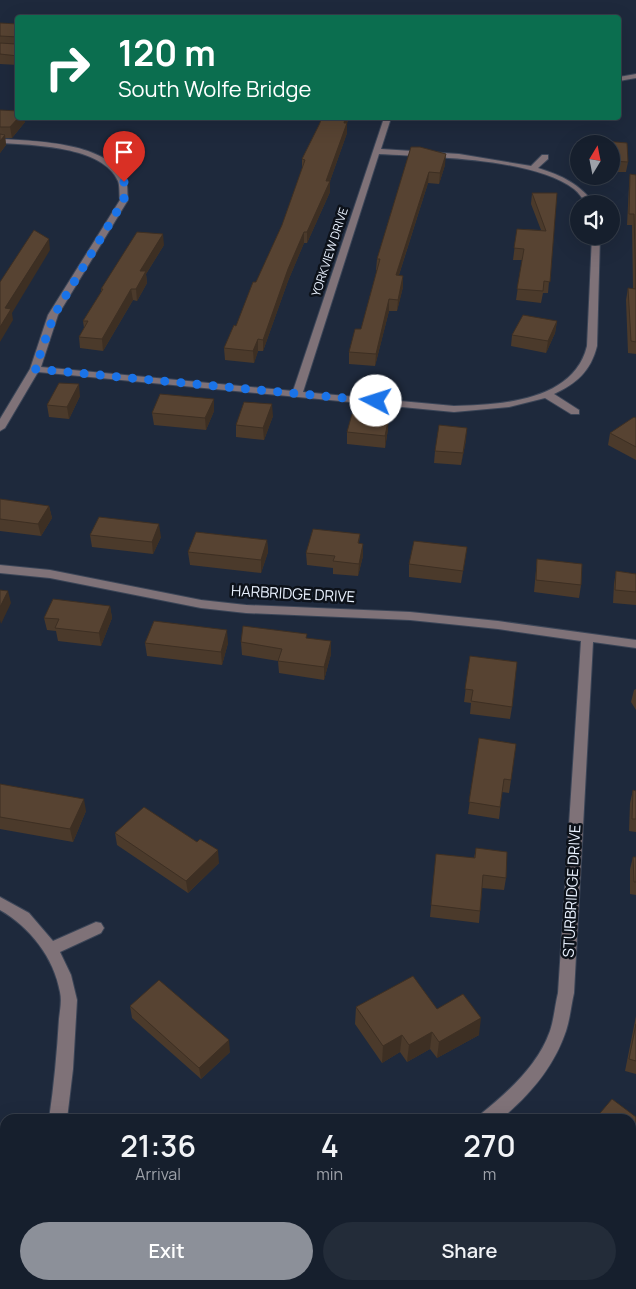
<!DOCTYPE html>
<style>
body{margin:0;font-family:Manrope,sans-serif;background:#232c39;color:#f1f3f6;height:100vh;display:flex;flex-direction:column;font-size:19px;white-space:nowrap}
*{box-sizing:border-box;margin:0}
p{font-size:16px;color:#9ea2aa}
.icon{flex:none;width:28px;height:28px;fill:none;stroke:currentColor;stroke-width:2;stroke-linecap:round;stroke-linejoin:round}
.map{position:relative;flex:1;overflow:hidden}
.sheet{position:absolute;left:0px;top:1114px;width:636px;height:176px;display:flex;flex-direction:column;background:#161f2d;border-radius:15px 15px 0 0;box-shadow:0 5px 20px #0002,0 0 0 1px #353d49}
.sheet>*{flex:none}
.banner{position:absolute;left:15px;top:15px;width:606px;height:105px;border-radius:5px;box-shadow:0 5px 20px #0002,0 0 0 1px #353d49;background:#0b6e4f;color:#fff;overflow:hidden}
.needle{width:32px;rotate:10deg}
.fabs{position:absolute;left:570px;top:135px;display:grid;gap:10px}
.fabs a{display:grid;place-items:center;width:50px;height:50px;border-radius:50%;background:#161f2d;box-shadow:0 5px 20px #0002,0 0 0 1px #353d49;font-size:25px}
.pin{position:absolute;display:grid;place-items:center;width:42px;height:42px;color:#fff;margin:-51px -21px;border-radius:50% 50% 50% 0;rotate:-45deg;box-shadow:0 0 5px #0007}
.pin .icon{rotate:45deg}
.me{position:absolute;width:55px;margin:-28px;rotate:275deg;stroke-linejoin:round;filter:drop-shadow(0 0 4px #0008)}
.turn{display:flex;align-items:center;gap:18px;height:105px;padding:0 20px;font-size:22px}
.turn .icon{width:65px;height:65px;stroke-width:2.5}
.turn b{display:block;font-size:35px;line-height:42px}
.eta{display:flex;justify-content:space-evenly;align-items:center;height:85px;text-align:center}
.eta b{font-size:30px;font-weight:600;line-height:35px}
.primary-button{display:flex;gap:10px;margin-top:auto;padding:10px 20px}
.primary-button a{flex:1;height:58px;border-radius:30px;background:#8c9099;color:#fff;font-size:20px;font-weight:600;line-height:58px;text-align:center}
.primary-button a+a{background:#232c39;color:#f1f3f6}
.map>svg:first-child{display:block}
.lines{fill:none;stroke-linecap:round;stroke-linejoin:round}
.minor-casing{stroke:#3b4557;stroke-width:2}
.minor{fill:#7f7278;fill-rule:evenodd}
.wall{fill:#4b3a2b}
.shaded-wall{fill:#3d2f23}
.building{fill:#574332;stroke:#3d2f23}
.route{stroke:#1a73e8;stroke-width:9;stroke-dasharray:0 16.2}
.labels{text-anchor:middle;stroke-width:5;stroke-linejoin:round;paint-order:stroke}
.far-street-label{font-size:12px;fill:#eaf2ff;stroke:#0d121a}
.street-label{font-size:15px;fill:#eaf2ff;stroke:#0d121a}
</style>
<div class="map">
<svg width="636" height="1289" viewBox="0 0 636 1289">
<rect width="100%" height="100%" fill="#1e293c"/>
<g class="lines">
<g class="minor-casing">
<g id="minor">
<polygon points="636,74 636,78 619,81 619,77"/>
<path d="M384 118H391L381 149 459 154 531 166 542 155H548V159L538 168C563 176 578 183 595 204H586C583 199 579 193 574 189 533 158 431 157 379 154L303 392 454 406C500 405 574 401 587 346L592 236H600L597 346C591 371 576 384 554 394L579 410V414H571L545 398 509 407 454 412 38 372 5 428 0 431V419L30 369 48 315 120 200C119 194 120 186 118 181 103 146 32 145 0 143V139C36 141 109 142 126 181 128 186 127 194 128 200L58 315 41 367 293 391Z"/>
<path d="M0 565 50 570 201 600 246 605 410 612 498 621 636 640V648L593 642 574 993C571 1006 570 1019 566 1031 554 1067 530 1095 501 1119H480L482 1113C509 1091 538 1065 550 1031 554 1019 555 1005 558 993L581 641 498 629 410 620 246 613 201 608 50 578 0 573Z"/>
<path d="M0 897 29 913 53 941 96 922 101 923 104 928 101 933 60 952 71 975 77 1000 73 1069 67 1119H49C54 1085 57 1052 59 1019 60 1010 62 1001 60 992 54 958 30 927 0 910Z"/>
<rect x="24" y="1285" width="18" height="4"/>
</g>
</g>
<use href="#minor" class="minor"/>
</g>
<g class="wall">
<polygon points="0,23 18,24 18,65 0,64"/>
<polygon points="0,110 25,122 12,138 5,138 6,145 0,153"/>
<polygon points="322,118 349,118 347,123 347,133 330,181 330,192 307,243 304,243 288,281 263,351 258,351 254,363 225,360 224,348 236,326 282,225 302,169 302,159 319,125"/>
<polygon points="604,141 627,143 628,162 626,172 611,172 611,144 604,144"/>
<polygon points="411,147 445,165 439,184 428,183 399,275 403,276 403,287 397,311 389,311 375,366 349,364 349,352 361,329 377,270 376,270 377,259"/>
<polygon points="630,174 636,175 636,354 628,353 626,300 628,288 633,289 632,225 627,225 629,185"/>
<polygon points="532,193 557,193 548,293 543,293 541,303 516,300 522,260 513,260 517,229 541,230 531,204"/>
<polygon points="164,245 146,274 147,283 137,301 133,300 103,351 80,348 79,337 84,328 83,321 101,292 101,289"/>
<polygon points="557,321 555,333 546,353 511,346 512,335"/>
<polygon points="80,396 69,419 49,417 47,405"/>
<polygon points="214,411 206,430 154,425 152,413"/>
<polygon points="273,416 264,440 236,437 236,425"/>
<polygon points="636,418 636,460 608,445 610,433"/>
<polygon points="388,429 385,448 347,444 347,432"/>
<polygon points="466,440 461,465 434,463 435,451"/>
<polygon points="0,499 49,506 52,518 41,536 0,531"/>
<polygon points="360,534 359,543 363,556 358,576 333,574 333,568 307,565 306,553"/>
<polygon points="90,535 161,537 153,554 92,547"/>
<polygon points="267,540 268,552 261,573 190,565 188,552"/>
<polygon points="467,547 461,583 409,577 409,564"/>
<polygon points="537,559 581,585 579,598 534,592"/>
<polygon points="616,571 636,574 636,605 613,603 614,584"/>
<polygon points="110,606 112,618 101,646 58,641 56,631 47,630 44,618"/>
<polygon points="307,638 331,654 324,680 279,673 278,661 242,655 241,642"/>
<polygon points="145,643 228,643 222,665 147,656"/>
<polygon points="470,656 512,707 510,719 470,714 471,703 464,702"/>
<polygon points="636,689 636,710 631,702 634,690"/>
<polygon points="479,738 511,780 509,793 502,792 499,819 468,814"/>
<polygon points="0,784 86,811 73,842 0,829"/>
<polygon points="633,790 636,791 636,832 629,831 630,803"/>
<polygon points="115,833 219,863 188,893 117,845"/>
<polygon points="476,848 506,878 504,890 482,888 479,923 430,917 436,854 474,858"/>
<polygon points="633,857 636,857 636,895 630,894 630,869"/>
<polygon points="130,1006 230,1052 201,1079 132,1018"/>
<polygon points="356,1007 437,1009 479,1035 437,1058 430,1049 407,1062 400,1052 382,1063 355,1024"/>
<polygon points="636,1016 636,1074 625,1071"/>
<polygon points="140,1285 239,1285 237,1289 144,1289 141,1287"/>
</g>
<g class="shaded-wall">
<polygon points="18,118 24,118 25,122 12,138 10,127"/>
<polygon points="345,118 349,118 344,130 347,123 347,133 330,181 330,192 307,243 307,232 326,181"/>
<polygon points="5,135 6,145 0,153 0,141"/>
<polygon points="446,154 445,165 439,184 440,173"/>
<polygon points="429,172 428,183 395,287 396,275"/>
<polygon points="304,232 304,243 288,281 263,351 263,340 288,269"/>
<polygon points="163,234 164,245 146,274 147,283 137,301 136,289 140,271"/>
<polygon points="49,239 50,250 12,313 13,320 0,342 0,327 5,308"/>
<polygon points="403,276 403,287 397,311 398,300"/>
<polygon points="131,289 133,300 103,351 102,339"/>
<polygon points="389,299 389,311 375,366 376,354"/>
<polygon points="557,321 555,333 546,353 548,341"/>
<polygon points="258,339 258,351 254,363 253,351"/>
<polygon points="79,384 80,396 69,419 67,407"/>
<polygon points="214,399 214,411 206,430 205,418"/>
<polygon points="272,404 273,416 264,440 263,428"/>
<polygon points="389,417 388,429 385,448 385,436"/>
<polygon points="467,428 466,440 461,465 463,453"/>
<polygon points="49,506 52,518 41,536 38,524"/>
<polygon points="159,524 161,537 153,554 152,542"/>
<polygon points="267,540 268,552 261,573 261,560"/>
<polygon points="363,544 363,556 358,576 359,564"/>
<polygon points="8,591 11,603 1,624 0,620 0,607"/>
<polygon points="110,606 112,618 101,646 99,633"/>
<polygon points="227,630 228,643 222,665 221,652"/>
<polygon points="331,641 331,654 324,680 324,667"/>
<polygon points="84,799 86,811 73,842 70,829"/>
<polygon points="218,850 219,863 188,893 186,881"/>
<polygon points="481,1018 479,1035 437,1058 439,1042"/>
<polygon points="432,1032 430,1049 407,1062 409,1045"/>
<polygon points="402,1035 400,1052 382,1063 383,1046"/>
<polygon points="229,1040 230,1052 201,1079 199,1068"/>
<polygon points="636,1144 636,1150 631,1156 631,1150"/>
<polygon points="230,1285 239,1285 237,1289 228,1289"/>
</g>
<g class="building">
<polygon points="0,23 18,24 18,37 0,36"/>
<polygon points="0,43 16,44 18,43 18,56 0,54"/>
<polygon points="0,110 18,111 18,118 10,127 0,127"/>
<polygon points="322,118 345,118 344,123 347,123 326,181 330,181 307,232 304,232 288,269 263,340 258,339 253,351 224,348 234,325 236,326 253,282 256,282 282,225 305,160 302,159 319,125"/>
<polygon points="0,134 5,135 0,141"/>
<polygon points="604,141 627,143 628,162 611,161 611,144 604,144"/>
<polygon points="411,147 420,147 446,154 440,173 429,172 396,275 403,276 398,300 389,299 376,354 349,352 355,329 361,329 380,259 377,259"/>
<polygon points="630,174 636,175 636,342 631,341 628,288 636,289 634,214 629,214"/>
<polygon points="532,193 557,193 550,282 544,281 543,291 517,289 524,249 514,248 517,229 546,231"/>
<polygon points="34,230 49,239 5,308 11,309 0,327 0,282"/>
<polygon points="137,232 163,234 140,271 146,271 136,289 131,289 102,339 79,337 88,321 83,321 103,289 101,289"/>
<polygon points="523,315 557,321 548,341 512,335"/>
<polygon points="59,383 79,384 67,407 47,405"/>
<polygon points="160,394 214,399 205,418 152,413"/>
<polygon points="244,402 272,404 263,428 236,425"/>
<polygon points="352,414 389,417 385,436 347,432"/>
<polygon points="634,417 636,418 636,447 610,433"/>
<polygon points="439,425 467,428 463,453 435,451"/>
<polygon points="0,499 49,506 38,524 0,519"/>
<polygon points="99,517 159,524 152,542 90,535"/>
<polygon points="313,529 360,534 358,543 363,544 359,564 333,561 335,556 306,553"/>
<polygon points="196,532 267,540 261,560 188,552"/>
<polygon points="414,541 467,547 463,571 409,564"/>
<polygon points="537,559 582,564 581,585 536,580"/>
<polygon points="616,571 636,574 636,592 615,590"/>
<polygon points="0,590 8,591 0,607"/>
<polygon points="53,599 110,606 99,633 55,628 59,619 44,618"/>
<polygon points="154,621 227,630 221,652 145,643"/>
<polygon points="243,626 307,634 306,638 331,641 324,667 278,661 282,649 241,642"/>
<polygon points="470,656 517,662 512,707 471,701 473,690 465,689"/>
<polygon points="479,738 516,744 511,780 504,779 500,807 469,802"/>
<polygon points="0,784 84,799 70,829 0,817"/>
<polygon points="633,790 636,791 636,819 632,819"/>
<polygon points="144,807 197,842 200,839 218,850 186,881 115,833"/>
<polygon points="476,848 507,852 506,878 483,875 480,911 431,905 436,854 475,858"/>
<polygon points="633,857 636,857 636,882 634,882"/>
<polygon points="413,976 437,1009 463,994 481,1018 439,1042 432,1032 409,1045 402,1035 383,1046 356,1007"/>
<polygon points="159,980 229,1040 199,1068 130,1006"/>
<polygon points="636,1024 636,1061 629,1059"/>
<polygon points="612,1099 636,1117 636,1144 631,1150 631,1119 595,1119"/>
<polygon points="162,1285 230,1285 228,1289 170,1289"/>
</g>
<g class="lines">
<polyline class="route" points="124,182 124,200 54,315 35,369 376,401"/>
</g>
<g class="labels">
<g class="far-street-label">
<text transform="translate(330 252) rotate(-72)" y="4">YORKVIEW DRIVE</text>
</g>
<g class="street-label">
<text transform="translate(293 594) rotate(3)" y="5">HARBRIDGE DRIVE</text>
<text transform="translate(572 891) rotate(-87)" y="5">STURBRIDGE DRIVE</text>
</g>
</g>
</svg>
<div class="fabs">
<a><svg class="needle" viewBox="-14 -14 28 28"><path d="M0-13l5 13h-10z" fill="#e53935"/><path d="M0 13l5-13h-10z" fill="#9ea2aa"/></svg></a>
<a><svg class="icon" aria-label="sound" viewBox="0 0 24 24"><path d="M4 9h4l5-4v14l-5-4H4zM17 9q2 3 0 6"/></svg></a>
</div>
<div class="pin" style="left:124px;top:182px;background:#d93025"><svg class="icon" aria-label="arrive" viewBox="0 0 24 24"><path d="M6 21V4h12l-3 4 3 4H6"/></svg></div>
<svg class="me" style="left:376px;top:401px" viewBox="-20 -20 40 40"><circle r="19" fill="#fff"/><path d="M0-13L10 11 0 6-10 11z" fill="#1a73e8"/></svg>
<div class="banner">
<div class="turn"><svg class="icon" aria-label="right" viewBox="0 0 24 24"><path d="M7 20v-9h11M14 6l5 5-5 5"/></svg><div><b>120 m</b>South Wolfe Bridge</div></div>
</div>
<section class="sheet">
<div class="eta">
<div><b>21:36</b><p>Arrival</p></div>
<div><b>4</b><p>min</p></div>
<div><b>270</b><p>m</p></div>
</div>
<div class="primary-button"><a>Exit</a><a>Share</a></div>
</section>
</div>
